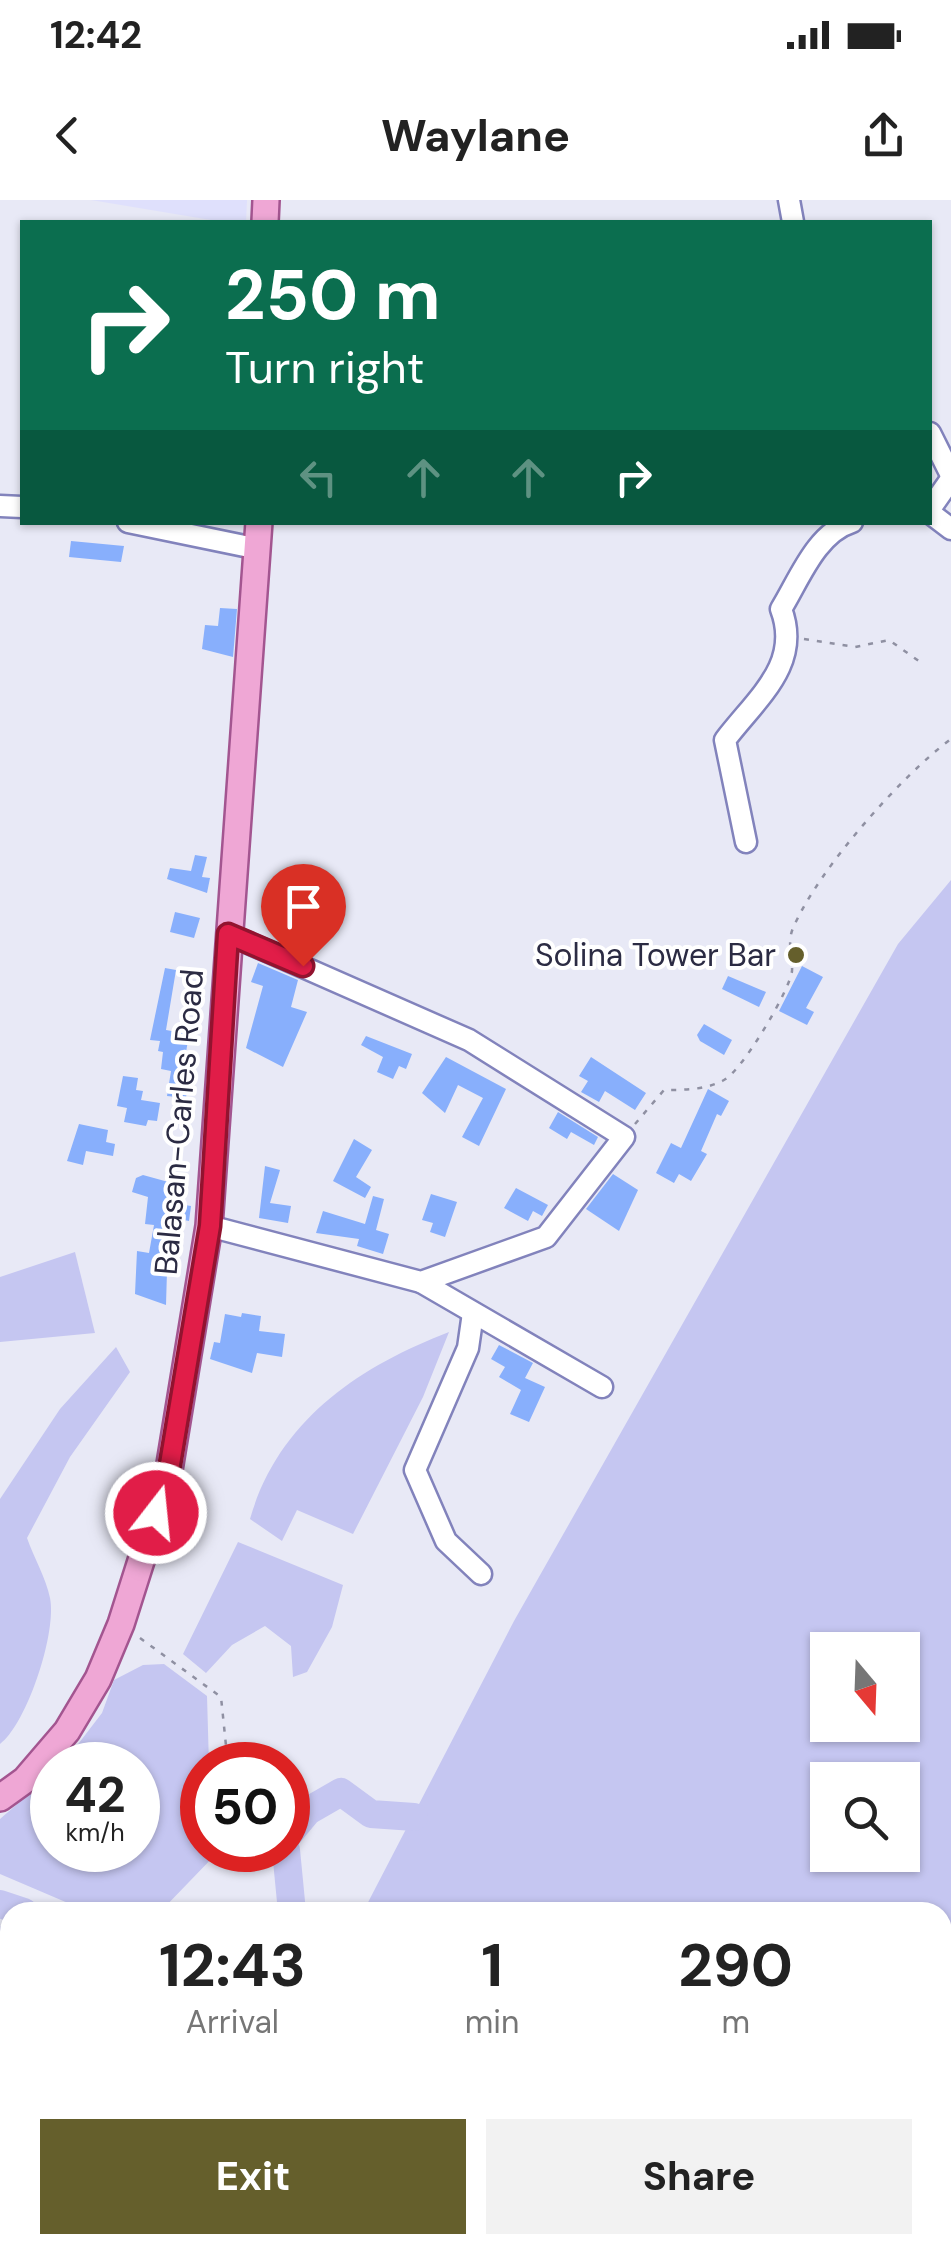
<!DOCTYPE html>
<style>
body{margin:0;font-family:"DM Sans",sans-serif;background:#f2f2f2;color:#222;height:100vh;display:flex;flex-direction:column;font-size:38px;white-space:nowrap}
*{box-sizing:border-box;margin:0}
p{font-size:32px;color:#767676}
.icon{flex:none;width:55px;height:55px;fill:none;stroke:currentColor;stroke-width:2;stroke-linecap:round;stroke-linejoin:round}
.map{position:relative;flex:1;overflow:hidden}
.side{position:absolute;left:0px;top:1702px;width:952px;height:352px;display:flex;flex-direction:column;background:#fff;border-radius:30px 30px 0 0;box-shadow:0 2px 8px #0004}
.side>*{flex:none}
.guide{position:absolute;left:20px;top:20px;width:912px;height:305px;border-radius:0px;box-shadow:0 2px 8px #0004;background:#0b6e4f;color:#fff;overflow:hidden}
.needle{width:65px;rotate:161deg}
.controls{position:absolute;left:810px;top:1432px;display:grid;gap:20px}
.controls a{display:grid;place-items:center;width:110px;height:110px;border-radius:0px;background:#fff;box-shadow:0 2px 8px #0004;font-size:50px}
.speed{position:absolute;left:30px;top:1542px;display:flex;gap:20px;font-size:50px;font-weight:700;text-align:center}
.speed>*{display:grid;place-content:center;width:130px;height:130px;border-radius:50%;background:#fff;box-shadow:0 2px 8px #0004;line-height:1}
.speed small{font-size:25px;font-weight:400}
.speed .limit{border:15px solid #d22;background:#fff;color:#111}
.pin{position:absolute;display:grid;place-items:center;width:85px;height:85px;color:#fff;margin:-102px -42px;border-radius:50% 50% 50% 0;rotate:-45deg;box-shadow:0 0 10px #0007}
.pin .icon{rotate:45deg}
.me{position:absolute;width:110px;margin:-55px;rotate:16deg;stroke-linejoin:round;filter:drop-shadow(0 0 8px #0008)}
.turn{display:flex;align-items:center;gap:35px;height:210px;padding:0 40px;font-size:45px}
.turn .icon{width:130px;height:130px;stroke-width:2.5}
.turn b{display:block;font-size:70px;line-height:85px}
.lanes{display:flex;align-items:center;height:95px;padding:0 40px;background:#0003;justify-content:center;gap:50px;direction:ltr}
.lanes .off{opacity:.35}
.eta{display:flex;justify-content:space-evenly;align-items:center;height:170px;text-align:center}
.eta b{font-size:60px;font-weight:700;line-height:70px}
.cta{display:flex;gap:20px;margin-top:auto;padding:20px 40px}
.cta a{flex:1;height:115px;border-radius:0px;background:#655f2c;color:#fff;font-size:40px;font-weight:700;line-height:115px;text-align:center}
.cta a+a{background:#f2f2f2;color:#222}
.status{display:flex;justify-content:space-between;align-items:center;height:70px;padding:0 50px;background:#fff;direction:ltr}
.status svg{height:28px;fill:currentColor}
header{display:flex;justify-content:space-between;align-items:center;height:130px;padding:0 40px;background:#fff;font-size:45px;font-weight:700}
.map>svg:first-child{display:block}
.built{fill:#dfe0fc}
.water{fill:#c5c6f1;fill-rule:evenodd}
.lines{fill:none;stroke-linecap:round;stroke-linejoin:round}
.river{stroke:#c5c6f1;stroke-width:28}
.building{fill:#88affc}
.minor-casing{stroke:#8283bc;stroke-width:25}
.major-casing{stroke:#a35590;stroke-width:30}
.path{stroke:#8f90a2;stroke-width:2.5;stroke-dasharray:5 8;stroke-linecap:butt}
.minor{stroke:#fff;stroke-width:20}
.major{stroke:#efa7d5;stroke-width:25}
.route-casing{stroke:#92132f;stroke-width:25}
.route{stroke:#e11d48;stroke-width:18}
.poi-dot{fill:#655f2c;stroke:#fff;stroke-width:4}
.labels{text-anchor:middle;stroke-width:8;stroke-linejoin:round;paint-order:stroke}
.poi-label{font-size:32px;fill:#2b2b43;stroke:#fff;text-anchor:end}
.street-label{font-size:32px;fill:#2b2b43;stroke:#fff}
</style>
<div class="status"><b>12:42</b><svg viewBox="0 0 49 12"><path d="M0 12V9h3v3zM5 12V6h3v6zM10 12V3h3v9zM15 12V0h3v12zM26 1h20v11H26zM47 4h2v5h-2z"/></svg></div>
<header><svg class="icon" aria-label="back" viewBox="0 0 24 24"><path d="M15 5l-7 7 7 7"/></svg>Waylane<svg class="icon" aria-label="share" viewBox="0 0 24 24"><path d="M12 15V3M7 8l5-5 5 5M5 13v7h14v-7"/></svg></header>
<div class="map">
<svg width="951" height="2054" viewBox="0 0 951 2054">
<rect width="100%" height="100%" fill="#e8e9f6"/>
<polygon class="built" points="91,0 247,0 246,22 223,22"/>
<g class="water">
<path d="M951 680V2054H219L222 2045H942V1712H363L514 1421 898 744ZM902 1450V1525H828V1450ZM902 1580V1655H828V1580Z"/>
<polygon points="75,1052 95,1133 0,1142 0,1077"/>
<path d="M449 1132 423 1197 353 1334 297 1310 282 1341 250 1319C278 1221 358 1167 449 1132Z"/>
<path d="M116 1147 130 1172 70 1257 27 1338C34 1358 46 1378 50 1398 57 1432 27 1524 0 1544V1299L60 1209Z"/>
<polygon points="238,1342 343,1385 332,1427 307,1472 293,1477 291,1446 265,1426 232,1445 206,1473 183,1454"/>
<polygon points="164,1464 207,1496 209,1565 202,1565 202,1598 197,1605 185,1600 182,1617 202,1641 202,1650 217,1653 160,1712 89,1712 0,1674 0,1619 52,1574 52,1650 138,1650 138,1565 62,1565 102,1513 114,1480 143,1465"/>
<polygon points="0,1726 10,1731 10,1915 0,1913"/>
</g>
<g class="lines">
<g class="river">
<polyline points="288,1635 308,1611 341,1592 371,1614 414,1617"/>
<polyline points="286,1650 292,1712"/>
<polyline points="0,1704 24,1712"/>
</g>
</g>
<g class="building">
<polygon points="71,341 124,346 121,362 69,357"/>
<polygon points="220,408 237,409 233,457 202,449 205,425 218,426"/>
<polygon points="195,655 207,657 202,677 210,678 207,693 167,679 170,668 191,671"/>
<polygon points="175,712 200,718 194,738 170,732"/>
<polygon points="258,763 298,780 291,807 307,812 283,867 246,848 263,786 251,782"/>
<polygon points="802,766 823,777 806,808 814,812 807,825 779,811"/>
<polygon points="165,768 176,770 166,830 189,834 181,883 188,884 186,898 167,896 171,871 161,869 163,852 158,851 160,841 150,840"/>
<polygon points="728,776 766,792 759,807 722,789"/>
<polygon points="704,824 732,840 724,855 700,841 697,835"/>
<polygon points="366,836 412,854 406,869 399,866 393,879 377,872 383,857 361,845"/>
<polygon points="446,857 506,889 479,946 462,937 483,898 458,885 445,913 422,893"/>
<polygon points="591,857 646,893 635,910 605,891 599,902 581,892 588,881 579,876"/>
<polygon points="123,876 138,878 136,890 143,891 141,900 160,903 157,921 148,920 146,926 124,922 127,908 117,906"/>
<polygon points="708,889 729,901 721,916 717,914 701,951 707,954 691,981 679,974 674,983 656,973 671,943 681,948"/>
<polygon points="558,912 598,937 594,945 571,932 567,939 549,928"/>
<polygon points="79,924 108,930 106,942 115,944 113,956 86,951 83,965 67,961"/>
<polygon points="354,939 372,950 356,977 371,987 365,998 333,981"/>
<polygon points="265,966 280,970 270,1003 291,1006 288,1023 259,1018"/>
<polygon points="613,974 638,990 619,1031 586,1009"/>
<polygon points="143,975 172,983 169,991 179,993 178,1004 191,1006 189,1021 179,1019 178,1033 170,1033 163,1070 167,1071 166,1105 135,1094 137,1051 149,1053 154,1025 145,1024 148,997 132,992 136,978"/>
<polygon points="516,988 548,1005 542,1016 533,1011 528,1021 504,1008"/>
<polygon points="431,994 457,1002 445,1037 430,1032 433,1023 422,1020"/>
<polygon points="373,996 384,999 376,1030 389,1034 383,1054 357,1046 359,1039 316,1033 323,1011 365,1024"/>
<polygon points="242,1113 261,1116 259,1131 285,1134 282,1157 257,1153 252,1173 210,1159 214,1142 220,1143 225,1114 241,1117"/>
<polygon points="499,1145 533,1163 525,1178 545,1187 529,1222 510,1214 521,1190 499,1177 505,1167 491,1159"/>
</g>
<g class="lines">
<g class="minor-casing">
<g id="minor">
<polyline points="789,0 793,22"/>
<polyline points="930,233 951,275"/>
<polyline points="0,306 22,307"/>
<polyline points="930,309 951,279"/>
<polyline points="930,313 951,329"/>
<polyline points="128,322 259,349"/>
<path d="M746 642 725 540C757 498 802 464 781 409 799 380 816 333 852 322"/>
<polyline points="209,1026 421,1082 546,1037 624,937 469,840 228,734"/>
<polyline points="421,1082 602,1187"/>
<polyline points="473,1113 468,1148 415,1270 446,1341 481,1374"/>
<polyline points="0,1967 10,1969"/>
<polyline points="40,2045 44,2054"/>
</g>
</g>
<g class="major-casing">
<g id="major">
<polyline points="265,22 266,0"/>
<polyline points="0,1598 25,1580 67,1531 98,1479 121,1424 168,1276 209,1026 259,322"/>
</g>
</g>
<g class="path">
<polyline points="804,439 855,447 889,440 923,464"/>
<path d="M635 924 664 890C683 890 706 890 724 880 742 871 790 790 792 771 793 754 786 742 794 726 819 669 901 576 951 539"/>
<polyline points="140,1438 221,1497 228,1565"/>
<polyline points="224,1665 234,1650"/>
</g>
<use href="#minor" class="minor"/>
<use href="#major" class="major"/>
</g>
<g class="lines">
<g class="route-casing">
<polyline id="route" points="156,1313 168,1276 210,1026 228,734 303,766"/>
</g>
<use href="#route" class="route"/>
</g>
<circle class="poi-dot" cx="796" cy="755" r="10"/>
<g class="labels">
<g class="poi-label">
<text x="776" y="766">Solina Tower Bar</text>
</g>
<g class="street-label">
<text transform="translate(179 922) rotate(-85)" y="11">Balasan-Carles Road</text>
</g>
</g>
</svg>
<div class="controls">
<a><svg class="needle" viewBox="-14 -14 28 28"><path d="M0-13l5 13h-10z" fill="#e53935"/><path d="M0 13l5-13h-10z" fill="#767676"/></svg></a>
<a><svg class="icon" aria-label="search" viewBox="0 0 24 24"><circle cx="10" cy="10" r="6"/><path d="M15 15l6 6"/></svg></a>
</div>
<div class="speed"><div>42<small>km/h</small></div><div class="limit">50</div></div>
<div class="pin" style="left:303px;top:766px;background:#d93025"><svg class="icon" aria-label="arrive" viewBox="0 0 24 24"><path d="M6 21V4h12l-3 4 3 4H6"/></svg></div>
<svg class="me" style="left:156px;top:1313px" viewBox="-20 -20 40 40"><circle r="17" fill="#e11d48" stroke="#fff" stroke-width="3"/><path d="M0-11L8 9 0 5-8 9z" fill="#fff"/></svg>
<div class="guide">
<div class="turn"><svg class="icon" aria-label="right" viewBox="0 0 24 24"><path d="M7 20v-9h11M14 6l5 5-5 5"/></svg><div><b>250 m</b>Turn right</div></div>
<div class="lanes"><svg class="icon off" aria-label="left" viewBox="0 0 24 24"><path d="M17 20v-9H6M10 6l-5 5 5 5"/></svg><svg class="icon off" aria-label="ahead" viewBox="0 0 24 24"><path d="M12 20V5M6 11l6-6 6 6"/></svg><svg class="icon off" aria-label="ahead" viewBox="0 0 24 24"><path d="M12 20V5M6 11l6-6 6 6"/></svg><svg class="icon" aria-label="right" viewBox="0 0 24 24"><path d="M7 20v-9h11M14 6l5 5-5 5"/></svg></div>
</div>
<section class="side">
<div class="eta">
<div><b>12:43</b><p>Arrival</p></div>
<div><b>1</b><p>min</p></div>
<div><b>290</b><p>m</p></div>
</div>
<div class="cta"><a>Exit</a><a>Share</a></div>
</section>
</div>
